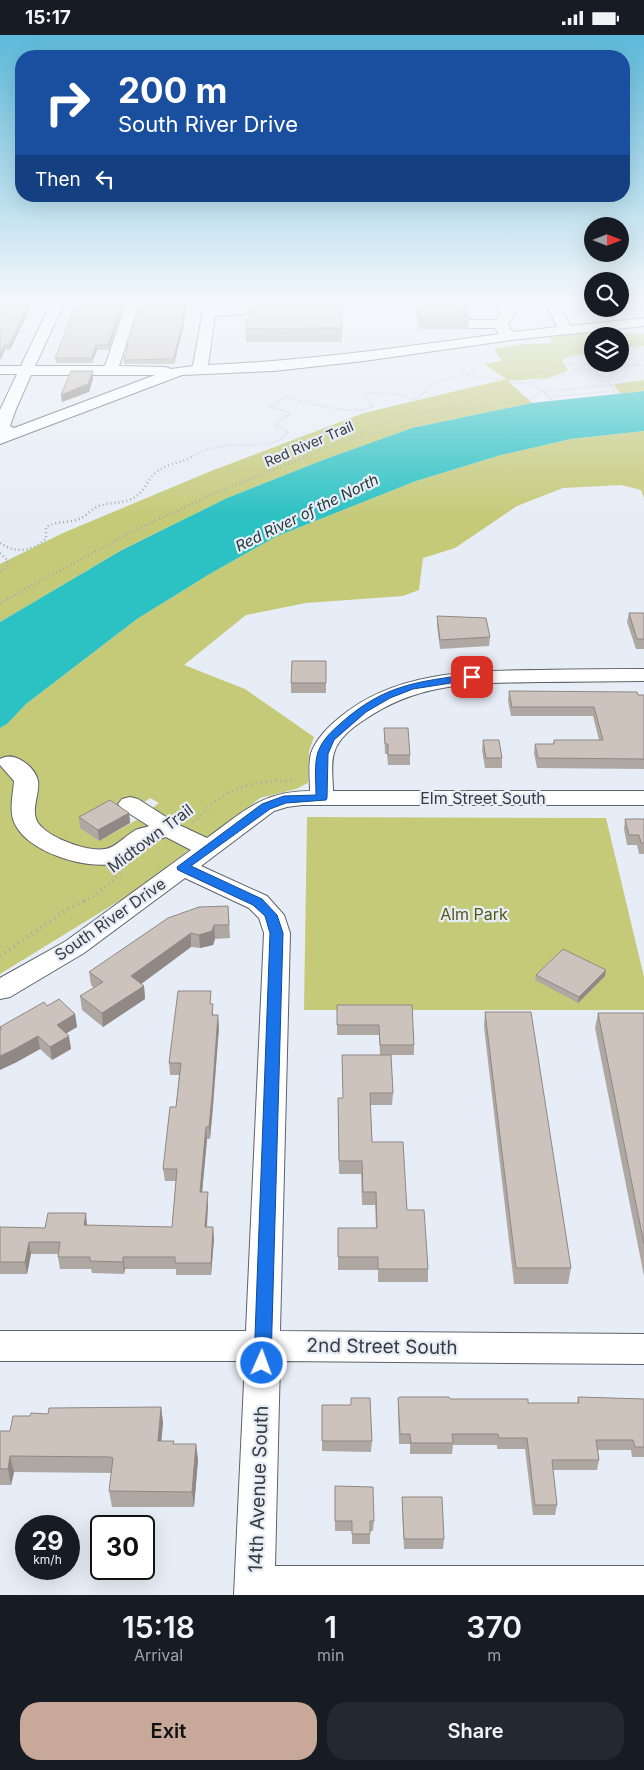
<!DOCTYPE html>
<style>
body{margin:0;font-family:Inter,sans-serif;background:#242831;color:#f1f3f6;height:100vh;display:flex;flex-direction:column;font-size:19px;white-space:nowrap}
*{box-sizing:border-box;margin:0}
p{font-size:16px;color:#9ea1a6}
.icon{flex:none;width:28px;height:28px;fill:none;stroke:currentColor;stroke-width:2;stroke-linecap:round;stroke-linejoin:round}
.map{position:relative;height:1560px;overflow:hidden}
.sheet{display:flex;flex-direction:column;background:#171b24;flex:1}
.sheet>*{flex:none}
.guide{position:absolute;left:15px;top:15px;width:615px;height:152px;border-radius:20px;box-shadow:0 5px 20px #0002;background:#1a4fa0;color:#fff;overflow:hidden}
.needle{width:32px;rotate:90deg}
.controls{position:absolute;left:584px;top:182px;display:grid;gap:10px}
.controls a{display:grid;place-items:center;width:45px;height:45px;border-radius:50%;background:#171b24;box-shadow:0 5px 20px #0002;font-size:25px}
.speed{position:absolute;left:15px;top:1480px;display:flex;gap:10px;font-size:25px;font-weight:700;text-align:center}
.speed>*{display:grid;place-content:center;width:65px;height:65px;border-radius:50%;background:#171b24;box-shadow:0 5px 20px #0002;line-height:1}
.speed small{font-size:12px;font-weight:400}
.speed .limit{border:2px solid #111;border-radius:8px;background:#fff;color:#111}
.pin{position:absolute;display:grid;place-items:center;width:42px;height:42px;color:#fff;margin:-21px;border-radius:10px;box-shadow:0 2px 8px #0006}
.me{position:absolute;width:55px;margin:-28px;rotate:2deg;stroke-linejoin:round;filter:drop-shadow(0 0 4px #0008)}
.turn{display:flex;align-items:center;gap:18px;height:105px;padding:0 20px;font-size:22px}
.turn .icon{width:65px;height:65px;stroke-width:2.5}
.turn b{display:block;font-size:35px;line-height:42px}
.then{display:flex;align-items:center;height:48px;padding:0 20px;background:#0003;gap:10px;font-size:19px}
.eta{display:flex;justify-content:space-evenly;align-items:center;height:85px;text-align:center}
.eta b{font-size:30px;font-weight:600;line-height:35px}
.button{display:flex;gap:10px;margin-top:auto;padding:10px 20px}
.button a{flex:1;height:58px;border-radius:20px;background:#c8a999;color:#111;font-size:20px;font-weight:600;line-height:58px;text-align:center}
.button a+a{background:#242831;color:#f1f3f6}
.status{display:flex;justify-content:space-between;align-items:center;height:35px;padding:0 25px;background:#171b24;direction:ltr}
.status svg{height:14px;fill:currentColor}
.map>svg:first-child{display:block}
.green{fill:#c5ca79}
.water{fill:#2cc1c2}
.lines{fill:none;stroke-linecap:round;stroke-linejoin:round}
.minor-casing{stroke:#5d636a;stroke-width:2}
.path-far3{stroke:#a5a9b0;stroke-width:2;stroke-dasharray:0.5 2.5;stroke-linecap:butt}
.path-far2{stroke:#a5a9b0;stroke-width:2.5;stroke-dasharray:1 3;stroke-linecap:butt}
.path-far1{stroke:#a5a9b0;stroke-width:3;stroke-dasharray:1 4;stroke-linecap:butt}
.path{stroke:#a5a9b0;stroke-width:4;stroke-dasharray:1 4.5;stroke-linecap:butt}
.minor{fill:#fff;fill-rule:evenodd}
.wall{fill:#afa8a2}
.shaded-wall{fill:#8f8884}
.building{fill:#ccc3bc;stroke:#8f8884}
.route{fill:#1a73e8;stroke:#114b97}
.labels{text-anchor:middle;stroke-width:4.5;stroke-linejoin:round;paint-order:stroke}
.far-street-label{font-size:14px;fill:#383b3e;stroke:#e7edf6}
.far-water-label{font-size:15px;font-style:italic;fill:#203838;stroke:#e7edf6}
.street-label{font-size:16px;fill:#383b3e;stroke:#e7edf6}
.park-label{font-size:16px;fill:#565914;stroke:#e7edf6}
.near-street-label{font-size:19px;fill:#383b3e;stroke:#e7edf6}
</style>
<div class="status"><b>15:17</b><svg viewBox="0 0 49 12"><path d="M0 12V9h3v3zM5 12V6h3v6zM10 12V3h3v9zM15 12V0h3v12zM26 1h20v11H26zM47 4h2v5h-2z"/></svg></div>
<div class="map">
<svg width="644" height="1560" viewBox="0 0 644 1560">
<rect width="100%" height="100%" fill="#e7edf6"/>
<g class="green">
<polygon points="590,297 644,299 644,311 620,313 620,301 592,301 592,317 571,321 562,325 568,336 547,343 508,346 532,368 412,393 321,426 227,463 122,515 0,587 0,529 63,498 211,436 364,378 506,344 484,329 502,326 494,314 521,309 551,308 550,301"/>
<polygon points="644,345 644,356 621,359 615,352 615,349"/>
<path d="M644 396V463L641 455 621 450 563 453 517 471 455 513 423 523 419 555 403 561 306 568 246 580 184 630 245 654 314 702 309 716 308 748 296 754 260 763 209 802C192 804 165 784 151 774L159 768 150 763 143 768 136 764 81 792 99 806 142 782 190 814 135 856 0 939V693L7 689 26 669 137 584 208 540 275 502 416 446 501 420 571 404Z"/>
<polygon points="307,782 606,783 644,942 644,975 304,975"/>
</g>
<polygon class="water" points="644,356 644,396 571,404 501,420 416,446 275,502 208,540 137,584 26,669 7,689 0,693 0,587 122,515 227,463 323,425 412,393 532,368"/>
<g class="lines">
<g class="minor-casing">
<g id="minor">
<path d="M53 264H66L35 331H105L128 264H141L119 331 165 332 171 334 193 331 205 264H217L216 273 236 272 239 264H252L251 272 245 279 215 281 208 330C306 326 402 312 499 299L495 293H470L463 289 470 285H497L500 280 497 268 504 264 511 268 514 280 508 289 509 292 514 297 557 292 544 264H556L570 291 644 283V291L511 305 364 326 274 336 182 340 0 409V375L17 339H0V331H21ZM31 340H155L14 393 10 391 16 374Z"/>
<path d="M644 634V646C610 646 576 647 542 647 476 648 420 646 364 685 353 692 340 702 335 715 330 727 333 743 333 756H644V770H302L287 772 274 776 201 831 267 861 284 880 290 898 280 1296 644 1299V1329L280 1326 275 1531H644V1560H234L245 1326H0V1296H246L264 898 259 883 249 873 185 843 84 918 10 962 0 964V943L66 906 191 815 166 802C145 807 140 819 123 826 94 838 31 819 16 791 8 778 13 761 14 746L0 730V724C13 715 35 731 38 746 40 760 30 775 38 788 49 803 87 817 105 814 115 813 125 801 134 796 138 793 144 793 149 791L122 774 118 769 122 764 130 762 138 764 177 789 207 803C243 777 262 756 310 756 310 744 308 730 311 718 316 704 328 692 339 683 396 635 472 636 541 635 576 634 610 634 644 634Z"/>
</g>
</g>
<g class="path-far3">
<polyline points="620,314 644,312"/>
<polyline points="620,327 629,330"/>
<polyline points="593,329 598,329"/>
<polyline points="593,334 611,350 621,366"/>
<polyline points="576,335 566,328 568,324 592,318"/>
<polyline points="529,349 543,356 557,369 539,371"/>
<polyline points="550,362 615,356"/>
<polyline points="351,405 468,374 532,363 543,356 611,350 644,351"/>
<path d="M191 422C201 415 219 411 232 410 248 410 280 413 288 396L277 392 276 388 289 379 286 376 269 371 286 362C310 368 348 381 372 372L365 363 368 358 395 359 415 365 429 354 432 347 466 340 496 344 535 338 567 329H592"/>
<polyline points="305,422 345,406 374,391 472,367 494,351 507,348 528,348 593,333 644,330"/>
</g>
<g class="path-far2">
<path d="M0 508C16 519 32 516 46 504V492C57 486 68 488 79 484 85 482 90 476 95 473 105 467 118 469 129 465 146 459 145 445 158 436 170 427 183 428 193 421"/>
<polyline points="0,518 8,526 6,533 0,537"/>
<polyline points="0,568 133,496 215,458 308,421"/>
</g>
<g class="path-far1">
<path d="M193 787C201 782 206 774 213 768 235 750 266 744 294 746"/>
<polyline points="84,866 94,861 123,837"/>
</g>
<polyline class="path" points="0,921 65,876 86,865"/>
<use href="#minor" class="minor"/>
</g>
<g class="wall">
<polygon points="0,264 35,264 10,315 5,315 0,325"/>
<polygon points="126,264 109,315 97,315 92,328 56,328 55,323"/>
<polygon points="342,264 342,307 246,307 246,294"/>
<polygon points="414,264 465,264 467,272 467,280 469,281 468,294 419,294"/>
<polygon points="186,270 187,274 183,285 184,290 174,329 124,329 124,325 127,315 126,310"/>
<polygon points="629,578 644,578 644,614 636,614 627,587"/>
<polygon points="437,581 490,602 489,611 440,614 437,590"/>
<polygon points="326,626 326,658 291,658 291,648"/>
<polygon points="509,656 644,660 644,734 537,733 534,718 535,709 553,709 554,705 599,705 593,681 511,681 508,666"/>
<polygon points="384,693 410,720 410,730 388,730 387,719 385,719"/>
<polygon points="483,705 502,723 502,733 485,733 482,715"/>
<polygon points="129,778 130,788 99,806 80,793 79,782"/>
<polygon points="625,784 644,784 644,819 639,819 637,810 627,810 624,794"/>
<polygon points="228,871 230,903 215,904 213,910 200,913 191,912 141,949 144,951 145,964 103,992 82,975 80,961 94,953 91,950 89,937"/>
<polygon points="536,940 605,941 578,968 535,945"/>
<polygon points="211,969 213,980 219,992 213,1074 210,1104 207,1104 202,1157 208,1169 207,1192 214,1204 211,1240 176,1240 176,1234 125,1234 124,1239 92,1238 91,1234 60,1234 58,1222 58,1219 31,1219 27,1239 0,1239 0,1192 45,1193 87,1190 172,1192 176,1146 165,1146 163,1134 176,1072 179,1040 170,1040 169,1028"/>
<polygon points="337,970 412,970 414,1010 414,1020 391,1020 393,1058 392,1070 370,1070 372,1107 407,1175 428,1234 428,1247 378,1247 378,1235 338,1235 338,1193 376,1193 375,1170 362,1170 361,1139 339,1139 338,1063 343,1063 380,1020 379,1000 337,1000"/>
<polygon points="47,971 75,979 77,992 66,998 71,1014 52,1025 40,1014 15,1028 0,992"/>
<polygon points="485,977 571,1233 568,1249 514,1249 484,992"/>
<polygon points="598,978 644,978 644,1241 595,993"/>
<polygon points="578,1362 644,1364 644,1422 632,1422 631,1415 598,1415 599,1425 597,1435 553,1435 557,1470 555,1480 533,1480 525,1414 497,1414 497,1410 453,1410 452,1419 410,1419 410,1409 399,1409 398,1374 398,1363 450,1364 528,1368 577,1368"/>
<polygon points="322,1370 372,1406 371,1417 322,1416"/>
<polygon points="161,1372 163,1388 161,1406 174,1406 174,1409 196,1409 198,1425 194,1472 112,1472 109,1456 112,1438 14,1437 11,1450 0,1450 0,1396 10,1396 30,1381 48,1379"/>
<polygon points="335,1451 374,1486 373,1496 370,1496 370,1509 352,1509 352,1496 335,1496"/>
<polygon points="402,1462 444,1504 443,1514 404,1514 402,1472"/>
</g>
<g class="shaded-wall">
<polygon points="32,264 35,264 10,315 9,310"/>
<polygon points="124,264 126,264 109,315 108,310"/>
<polygon points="186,270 187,274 182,290 181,285"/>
<polygon points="467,272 466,281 462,277"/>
<polygon points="184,285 184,290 174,329 173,324"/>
<polygon points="5,310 5,315 0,325 0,320"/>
<polygon points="96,310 97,315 92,328 92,323"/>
<polygon points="93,336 93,344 89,357 62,367 61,360"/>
<polygon points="129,778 130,788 99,806 98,795"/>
<polygon points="214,890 215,904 213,910 200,913 199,900"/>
<polygon points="191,898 191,912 133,955 131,941"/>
<polygon points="606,935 605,941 578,968 579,962"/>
<polygon points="144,951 145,964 103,992 102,978"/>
<polygon points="75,979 77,992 59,1003 57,990"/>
<polygon points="218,980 219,992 210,1104 209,1092"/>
<polygon points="38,1001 40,1014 15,1028 0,1035 0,1021"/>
<polygon points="69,1001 71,1014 52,1025 50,1012"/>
<polygon points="206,1092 207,1104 201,1169 200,1157"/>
<polygon points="208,1157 208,1169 206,1204 205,1192"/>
<polygon points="86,1178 87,1190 84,1190"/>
<polygon points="213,1192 214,1204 211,1240 211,1228"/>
<polygon points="29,1207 31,1219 27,1239 25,1227"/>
<polygon points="123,1222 125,1234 124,1239 123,1227"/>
<polygon points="161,1372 163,1388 160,1421 158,1406"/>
<polygon points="196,1409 198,1425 194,1472 192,1457"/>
<polygon points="10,1421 14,1437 11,1450 8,1434"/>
</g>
<g class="building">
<polygon points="0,264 32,264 9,310 5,310 0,320"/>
<polygon points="78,264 124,264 108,310 96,310 92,323 55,323"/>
<polygon points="141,264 186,264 185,270 186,270 181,285 184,285 173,324 124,325 128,310 126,310"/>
<polygon points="251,264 342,264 342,293 246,294"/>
<polygon points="417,264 465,264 467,272 462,277 469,281 419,281"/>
<polygon points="71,336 93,336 88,349 61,360"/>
<polygon points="629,578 644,578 644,604 637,604"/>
<polygon points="437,581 486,583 490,602 440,605"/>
<polygon points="292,626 326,626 326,648 291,648"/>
<polygon points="509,656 637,657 638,660 644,660 644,724 538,723 535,709 554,709 554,705 603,705 594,672 512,672"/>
<polygon points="384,693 408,693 410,720 388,720 388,709 385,709"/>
<polygon points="483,705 499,705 502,723 486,723"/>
<polygon points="110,765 129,778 98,795 79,782"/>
<polygon points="625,784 644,784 644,808 641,808 639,800 629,800"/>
<polygon points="228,871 229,890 214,890 212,896 199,900 191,898 131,941 144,951 102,978 80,961 103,947 89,937 168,883 199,872"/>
<polygon points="563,914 606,935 579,962 536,940"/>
<polygon points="178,956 211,956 210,969 213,969 212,980 218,980 212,1062 209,1092 206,1092 200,1157 208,1157 205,1192 213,1192 211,1228 175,1228 175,1222 123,1222 123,1227 90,1226 90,1222 58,1222 60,1207 29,1207 25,1227 0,1227 0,1192 45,1193 48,1178 86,1178 84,1190 172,1192 177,1134 163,1134 170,1072 176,1072 181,1028 169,1028"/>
<polygon points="59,964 75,979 57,990 69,1001 50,1012 38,1001 13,1015 0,1021 0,994 2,994 0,992 44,967 47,971"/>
<polygon points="337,970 412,970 414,1010 380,1010 379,990 337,990"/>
<polygon points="485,977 531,977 571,1233 516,1233"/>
<polygon points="598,978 644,978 644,1209"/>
<polygon points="342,1020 391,1020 393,1058 370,1058 372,1107 403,1107 407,1175 424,1175 428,1234 378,1234 378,1222 338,1222 338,1193 377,1193 376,1157 363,1157 362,1126 339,1126 338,1063 343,1063"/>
<polygon points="400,1362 449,1362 450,1364 528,1364 528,1368 579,1368 578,1362 644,1364 644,1412 635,1412 633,1405 596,1405 599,1425 552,1425 557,1470 535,1470 527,1403 499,1403 498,1399 452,1399 453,1408 411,1408 410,1399 400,1399 398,1363"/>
<polygon points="351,1363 370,1363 372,1406 322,1406 322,1370 351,1370"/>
<polygon points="161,1372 158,1406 174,1406 173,1409 196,1409 192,1457 109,1456 113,1423 110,1422 10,1421 8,1434 0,1434 0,1396 10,1396 13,1381 30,1381 31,1378 48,1379 49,1373"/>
<polygon points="335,1451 373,1452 374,1486 370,1486 370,1499 352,1499 352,1486 335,1486"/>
<polygon points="402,1462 442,1462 444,1504 404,1504"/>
</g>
<linearGradient id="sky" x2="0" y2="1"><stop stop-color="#5db9d9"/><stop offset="0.55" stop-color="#f4f7fb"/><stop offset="1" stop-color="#f4f7fb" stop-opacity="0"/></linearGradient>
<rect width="644" height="482" fill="url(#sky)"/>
<path class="route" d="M472 639 477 642 476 644 413 654 390 663 366 677 334 705 328 719 327 763 326 765 286 768 270 774 191 831 262 864 277 880 283 898 271 1328 268 1333 262 1335 257 1333 254 1328 270 898 265 881 253 870 178 835 177 832 262 769 284 761 316 760C316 747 314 729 318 717 323 704 331 697 341 688 385 649 417 647 472 639Z"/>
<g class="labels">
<g class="far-street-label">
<text transform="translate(309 409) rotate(-23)" y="5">Red River Trail</text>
</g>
<g class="far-water-label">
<text transform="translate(307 478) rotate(-26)" y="5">Red River of the North</text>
</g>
<g class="street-label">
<text x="483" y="769">Elm Street South</text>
<text transform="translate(150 803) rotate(-37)" y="6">Midtown Trail</text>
<text transform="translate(110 884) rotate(-35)" y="6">South River Drive</text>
</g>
<g class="park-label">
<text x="474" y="885">Alm Park</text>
</g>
<g class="near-street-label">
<text transform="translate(382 1311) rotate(1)" y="7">2nd Street South</text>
<text transform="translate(258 1454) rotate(-88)" y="7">14th Avenue South</text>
</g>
</g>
</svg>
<div class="controls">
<a><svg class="needle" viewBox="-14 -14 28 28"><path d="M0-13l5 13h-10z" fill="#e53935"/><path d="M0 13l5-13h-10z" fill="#9ea1a6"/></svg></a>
<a><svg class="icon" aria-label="search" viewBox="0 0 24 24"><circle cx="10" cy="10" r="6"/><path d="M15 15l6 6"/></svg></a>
<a><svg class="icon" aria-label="layers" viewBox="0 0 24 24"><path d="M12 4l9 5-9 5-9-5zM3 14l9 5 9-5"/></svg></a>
</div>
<div class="speed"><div>29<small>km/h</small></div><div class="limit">30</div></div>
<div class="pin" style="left:472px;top:642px;background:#d93025"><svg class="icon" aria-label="arrive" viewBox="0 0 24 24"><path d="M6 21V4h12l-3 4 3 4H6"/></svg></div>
<svg class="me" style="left:262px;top:1328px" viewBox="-20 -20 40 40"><circle r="17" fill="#1a73e8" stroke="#fff" stroke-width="3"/><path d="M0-11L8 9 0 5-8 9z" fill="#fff"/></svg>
<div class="guide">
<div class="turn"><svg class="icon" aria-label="right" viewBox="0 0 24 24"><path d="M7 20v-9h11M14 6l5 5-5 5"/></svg><div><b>200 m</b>South River Drive</div></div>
<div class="then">Then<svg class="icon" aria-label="left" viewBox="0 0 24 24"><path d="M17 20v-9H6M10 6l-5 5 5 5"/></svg></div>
</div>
</div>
<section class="sheet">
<div class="eta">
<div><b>15:18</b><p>Arrival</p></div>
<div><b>1</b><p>min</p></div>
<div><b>370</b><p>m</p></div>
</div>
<div class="button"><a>Exit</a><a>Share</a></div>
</section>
